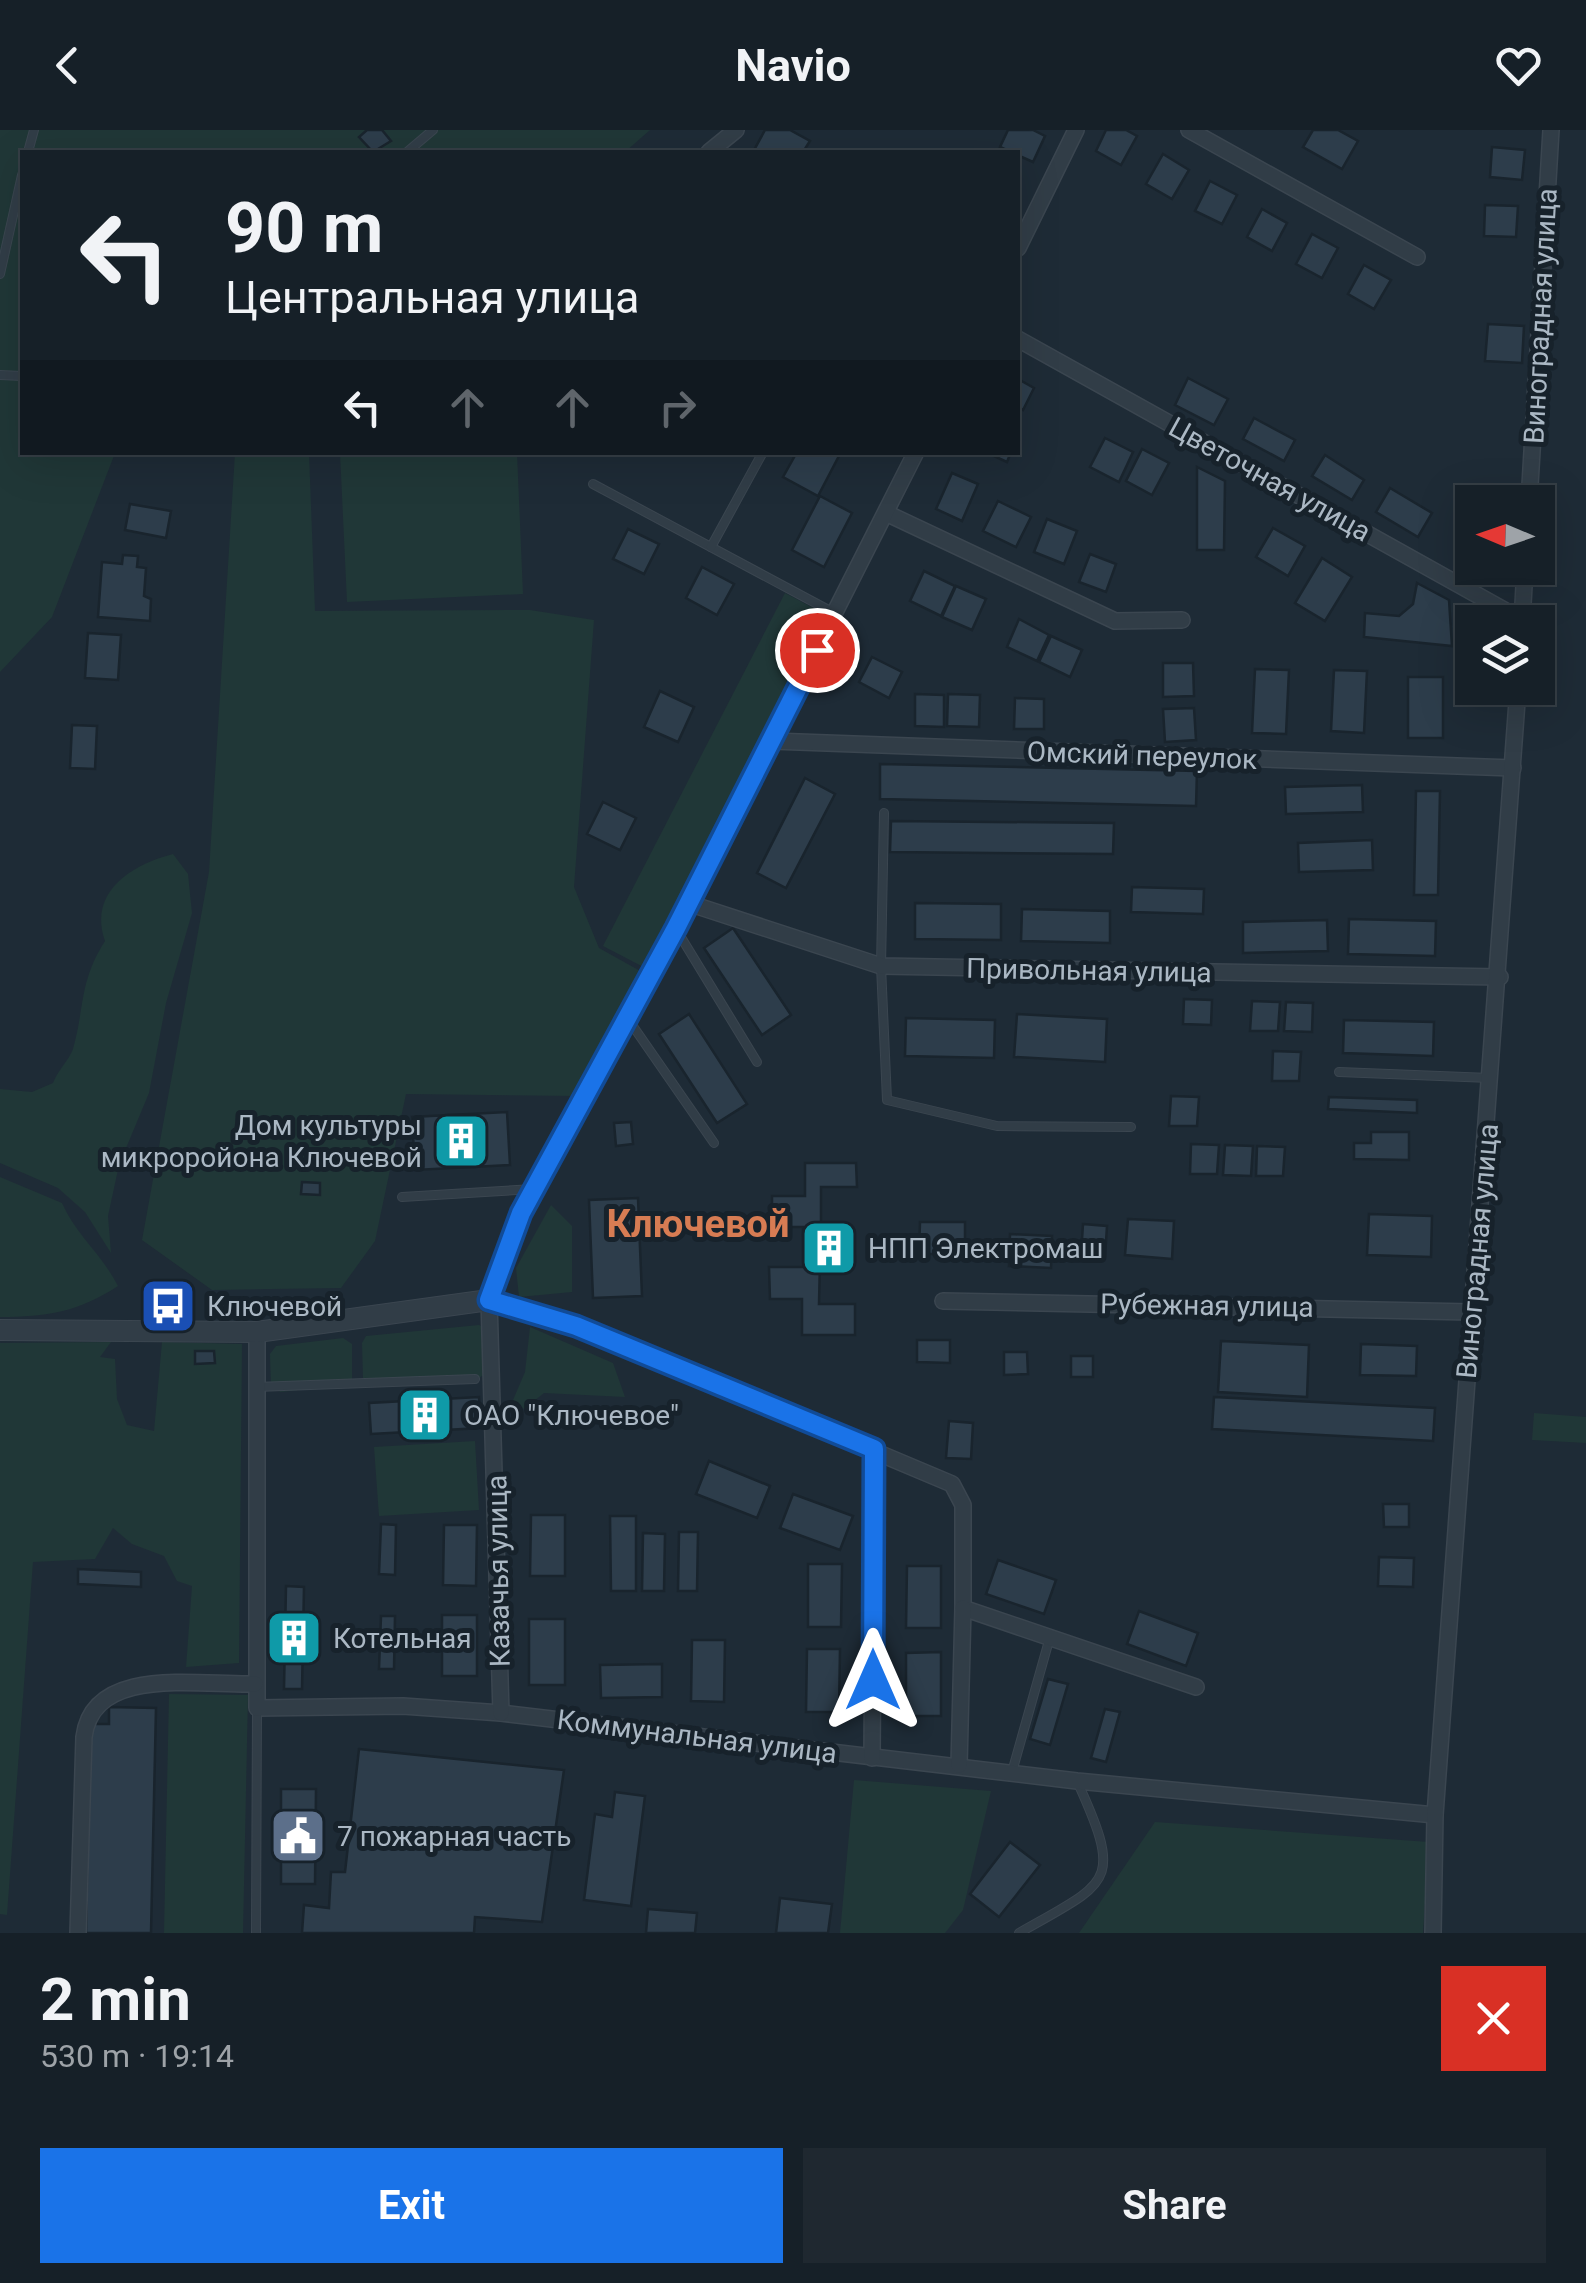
<!DOCTYPE html>
<meta charset="utf-8">
<style>
body{margin:0;font-family:Roboto,sans-serif;background:#1f2830;color:#f1f3f6;height:100vh;display:flex;flex-direction:column;font-size:38px;white-space:nowrap}
*{box-sizing:border-box;margin:0}
p{font-size:32px;color:#9ea3a8}
.icon{flex:none;width:55px;height:55px;fill:none;stroke:currentColor;stroke-width:2;stroke-linecap:round;stroke-linejoin:round}
.map{position:relative;height:1803px;overflow:hidden}
.drawer{display:flex;flex-direction:column;background:#162028;flex:1}
.drawer>*{flex:none}
.banner{position:absolute;left:20px;top:20px;width:1000px;height:305px;border-radius:0px;box-shadow:0 10px 40px #0002,0 0 0 2px #353e45;background:#162028;color:#f1f3f6;overflow:hidden}
.needle{width:65px;rotate:272deg}
.controls{position:absolute;left:1455px;top:355px;display:grid;gap:20px}
.controls a{display:grid;place-items:center;width:100px;height:100px;border-radius:0px;background:#162028;box-shadow:0 10px 40px #0002,0 0 0 2px #353e45;font-size:50px}
.pin{position:absolute;display:grid;place-items:center;width:85px;height:85px;color:#fff;margin:-42px;border:5px solid #fff;border-radius:50%;box-shadow:0 2px 10px #0007}
.me{position:absolute;width:110px;margin:-55px;rotate:0deg;stroke-linejoin:round;filter:drop-shadow(0 0 8px #0008)}
.turn{display:flex;align-items:center;gap:35px;height:210px;padding:0 40px;font-size:45px}
.turn .icon{width:130px;height:130px;stroke-width:2.5}
.turn b{display:block;font-size:70px;line-height:85px}
.lanes{display:flex;align-items:center;height:95px;padding:0 40px;background:#0003;justify-content:center;gap:50px;direction:ltr}
.lanes .off{opacity:.35}
.round{display:grid;place-items:center;flex:none;width:105px;height:105px;border-radius:0px;background:#1f2830}
.overview{display:flex;align-items:center;justify-content:space-between;height:170px;padding:0 40px}
h1{font-size:60px;font-weight:700;line-height:75px}
.cta{display:flex;gap:20px;margin-top:auto;padding:20px 40px}
.cta a{flex:1;height:115px;border-radius:0px;background:#1a73e8;color:#fff;font-size:40px;font-weight:700;line-height:115px;text-align:center}
.cta a+a{background:#1f2830;color:#f1f3f6}
header{display:flex;justify-content:space-between;align-items:center;height:130px;padding:0 40px;background:#162028;font-size:45px;font-weight:700}
.map>svg:first-child{display:block}
.green{fill:#203737}
.building{fill:#2d3d4b;stroke:#19242d;stroke-width:2.5}
.lines{fill:none;stroke-linecap:round;stroke-linejoin:round}
.service-casing{stroke:#3b4650;stroke-width:10}
.minor-casing{stroke:#3b4650;stroke-width:18}
.tertiary-casing{stroke:#3b4650;stroke-width:22}
.service{stroke:#313d47;stroke-width:8}
.minor{stroke:#313d47;stroke-width:15}
.tertiary{stroke:#313d47;stroke-width:20}
.route-casing{stroke:#114b97;stroke-width:25}
.route{stroke:#1a73e8;stroke-width:18}
.labels{text-anchor:middle;stroke-width:10;stroke-linejoin:round;paint-order:stroke}
.street-label{font-size:28px;fill:#abb8c4;stroke:#17222b}
.poi-label{font-size:28px;fill:#abb8c4;stroke:#17222b;text-anchor:start}
.district-label{font-size:38px;font-weight:bold;fill:#d77c53;stroke:#17222b}
</style>
<header><svg class="icon" aria-label="back" viewBox="0 0 24 24"><path d="M15 5l-7 7 7 7"/></svg>Navio<svg class="icon" aria-label="heart" viewBox="0 0 24 24"><path d="M12 20l-8-8c-3-5 5-10 8-4 3-6 11-1 8 4z"/></svg></header>
<div class="map">
<svg width="1586" height="1803" viewBox="0 0 1586 1803">
<rect width="100%" height="100%" fill="#1e2b36"/>
<g class="green">
<polygon points="0,0 650,0 625,22 22,22 22,322 115,323 52,487 0,542"/>
<polygon points="235,323 309,323 315,481 530,480 594,490 574,757 599,818 642,842 627,888 578,966 406,964 375,1111 341,1158 212,1160 142,1110 209,742"/>
<polygon points="340,323 517,323 523,464 347,472"/>
<polygon points="785,463 834,489 653,842 603,816"/>
<path d="M173 724 188 744 192 783 166 873 149 963 119 1035 108 1086 111 1123 85 1082 58 1058 0 1033V959L32 962 53 953C58 940 69 930 73 919 85 876 79 852 105 811 88 763 130 735 173 724Z"/>
<path d="M0 1047 62 1073C76 1105 101 1123 118 1156 78 1182 47 1187 0 1187Z"/>
<polygon points="551,1075 572,1096 572,1162 519,1167 516,1138"/>
<polygon points="479,1195 486,1199 486,1243 479,1248 363,1249 362,1213 366,1206"/>
<polygon points="530,1197 613,1233 625,1267 544,1263 524,1279 513,1270 525,1242"/>
<polygon points="343,1208 352,1214 352,1254 281,1262 271,1257 270,1224 276,1216"/>
<polygon points="111,1212 100,1227 115,1229 117,1269 127,1295 154,1301 162,1212 242,1214 239,1533 186,1537 192,1456 177,1451 164,1426 132,1414 113,1398 95,1429 33,1432 7,1785 0,1784 0,1213"/>
<polygon points="1534,1283 1586,1287 1586,1313 1532,1310"/>
<polygon points="475,1311 479,1380 379,1386 374,1317"/>
<polygon points="169,1564 248,1565 243,1803 164,1803"/>
<polygon points="854,1650 991,1661 963,1780 945,1803 840,1803"/>
<polygon points="1155,1692 1429,1712 1423,1803 1079,1803"/>
</g>
<g class="building">
<polygon points="367,0 382,0 391,11 373,22 359,7"/>
<polygon points="765,0 790,0 810,11 803,22 753,22"/>
<polygon points="1008,0 1033,0 1045,6 1033,32 1000,17"/>
<polygon points="1106,0 1126,0 1137,6 1121,35 1096,21"/>
<polygon points="1313,0 1338,0 1358,11 1342,39 1303,17"/>
<polygon points="1492,17 1525,20 1522,50 1490,47"/>
<polygon points="1163,24 1189,40 1172,69 1146,54"/>
<polygon points="1210,51 1237,65 1222,94 1195,81"/>
<polygon points="1485,75 1518,76 1516,107 1484,106"/>
<polygon points="1262,79 1287,93 1272,121 1247,107"/>
<polygon points="1312,104 1338,118 1322,148 1296,134"/>
<polygon points="1364,135 1391,150 1374,179 1348,164"/>
<polygon points="1488,194 1524,196 1522,233 1485,231"/>
<polygon points="1188,248 1228,269 1214,295 1175,275"/>
<polygon points="1018,249 1034,258 1023,280 1018,277"/>
<polygon points="1254,288 1295,310 1284,331 1243,309"/>
<polygon points="1105,308 1133,322 1119,352 1090,337"/>
<polygon points="1142,319 1169,333 1152,365 1126,351"/>
<polygon points="797,322 841,322 818,366 783,347"/>
<polygon points="985,322 1011,322 1007,332"/>
<polygon points="1325,325 1364,350 1352,370 1312,346"/>
<polygon points="1197,337 1225,351 1224,420 1197,420"/>
<polygon points="952,343 978,354 962,391 936,379"/>
<polygon points="1390,358 1432,383 1418,407 1376,382"/>
<polygon points="820,366 852,383 824,437 792,420"/>
<polygon points="998,371 1031,387 1016,417 983,401"/>
<polygon points="130,374 171,381 166,408 125,400"/>
<polygon points="1047,389 1077,401 1064,434 1034,422"/>
<polygon points="1273,398 1305,416 1288,446 1256,427"/>
<polygon points="1470,398 1472,399 1472,431 1468,431"/>
<polygon points="628,399 659,414 644,444 613,429"/>
<polygon points="1090,424 1116,434 1106,462 1079,452"/>
<polygon points="123,425 138,426 137,437 146,438 144,466 151,469 150,491 98,487 102,432 122,434"/>
<polygon points="1322,428 1352,447 1325,491 1295,473"/>
<polygon points="702,437 734,454 717,485 686,468"/>
<polygon points="924,441 955,456 941,486 910,471"/>
<polygon points="1417,453 1449,470 1452,516 1364,507 1365,483 1399,486 1413,474"/>
<polygon points="956,456 986,469 972,500 942,487"/>
<polygon points="1019,489 1049,505 1037,531 1007,517"/>
<polygon points="88,503 121,505 118,550 85,548"/>
<polygon points="1051,506 1082,520 1070,547 1039,532"/>
<polygon points="872,527 902,542 889,568 859,552"/>
<polygon points="1163,533 1193,533 1194,566 1163,567"/>
<polygon points="1255,539 1289,540 1286,604 1252,603"/>
<polygon points="1334,540 1367,541 1364,603 1331,601"/>
<rect x="1408" y="547" width="35" height="61"/>
<polygon points="660,561 694,577 678,612 644,597"/>
<polygon points="915,564 944,565 944,597 915,596"/>
<polygon points="948,564 980,565 979,597 947,596"/>
<polygon points="1015,568 1044,569 1044,599 1014,599"/>
<polygon points="1194,578 1196,610 1165,612 1163,579"/>
<polygon points="72,595 97,596 95,639 70,638"/>
<polygon points="880,634 1197,641 1196,676 880,669"/>
<polygon points="805,648 835,664 786,758 757,743"/>
<polygon points="1362,655 1363,682 1286,684 1285,657"/>
<polygon points="1416,661 1440,661 1438,765 1414,765"/>
<polygon points="603,672 636,688 620,720 587,704"/>
<polygon points="891,691 1114,693 1113,724 890,722"/>
<polygon points="1372,710 1373,740 1299,742 1298,713"/>
<polygon points="1132,757 1204,759 1203,784 1131,782"/>
<polygon points="915,773 1001,774 1001,810 915,809"/>
<polygon points="1022,779 1110,781 1110,813 1021,811"/>
<polygon points="1349,789 1436,791 1435,826 1348,824"/>
<polygon points="1327,790 1328,821 1243,823 1243,792"/>
<polygon points="733,798 791,885 762,905 704,818"/>
<polygon points="1184,869 1212,870 1211,895 1183,894"/>
<polygon points="1252,871 1280,872 1278,901 1250,901"/>
<polygon points="1286,872 1313,873 1312,902 1284,901"/>
<polygon points="689,884 747,974 717,993 659,904"/>
<polygon points="1017,884 1107,889 1105,932 1014,927"/>
<polygon points="906,888 995,890 994,928 905,926"/>
<polygon points="1344,890 1434,892 1433,926 1343,923"/>
<polygon points="1273,921 1301,922 1299,951 1272,951"/>
<polygon points="1171,966 1199,967 1197,996 1169,996"/>
<polygon points="1329,967 1417,970 1417,983 1328,979"/>
<polygon points="507,982 510,1035 415,1040 412,987"/>
<polygon points="631,992 633,1014 616,1016 614,993"/>
<polygon points="1371,1002 1409,1002 1409,1030 1354,1029 1354,1013 1371,1013"/>
<polygon points="1191,1014 1219,1015 1217,1044 1190,1044"/>
<polygon points="1225,1015 1253,1016 1251,1046 1223,1045"/>
<polygon points="1257,1016 1285,1017 1283,1046 1256,1046"/>
<polygon points="805,1033 856,1033 857,1057 821,1057 821,1104 854,1104 855,1131 820,1131 819,1174 855,1174 855,1205 802,1205 802,1169 770,1169 769,1137 804,1137 803,1097 772,1097 772,1066 805,1066"/>
<polygon points="302,1052 320,1053 320,1065 301,1064"/>
<polygon points="638,1068 642,1166 593,1168 589,1070"/>
<polygon points="1369,1084 1432,1086 1431,1127 1367,1125"/>
<polygon points="1128,1089 1174,1091 1172,1129 1125,1125"/>
<polygon points="920,1092 965,1092 965,1124 919,1124"/>
<polygon points="1083,1094 1107,1096 1105,1127 1081,1125"/>
<polygon points="1010,1104 1052,1106 1051,1138 1009,1136"/>
<polygon points="917,1210 950,1210 950,1233 917,1232"/>
<polygon points="1221,1211 1309,1215 1307,1267 1218,1262"/>
<polygon points="1361,1214 1417,1216 1416,1246 1360,1245"/>
<polygon points="195,1221 214,1221 215,1233 195,1234"/>
<polygon points="1004,1222 1027,1222 1028,1244 1004,1245"/>
<rect x="1071" y="1226" width="22" height="21"/>
<polygon points="479,1267 481,1298 371,1304 369,1273"/>
<polygon points="1214,1267 1435,1278 1433,1311 1212,1299"/>
<polygon points="949,1291 973,1293 971,1329 946,1328"/>
<polygon points="709,1331 770,1356 757,1388 696,1364"/>
<polygon points="793,1364 853,1386 840,1420 780,1398"/>
<polygon points="1383,1374 1409,1374 1409,1397 1384,1397"/>
<polygon points="531,1385 565,1385 565,1446 530,1446"/>
<polygon points="610,1386 636,1386 636,1461 611,1461"/>
<polygon points="381,1394 396,1395 395,1445 379,1444"/>
<polygon points="444,1395 477,1395 476,1456 443,1455"/>
<polygon points="679,1402 698,1402 697,1461 678,1461"/>
<polygon points="643,1403 665,1404 664,1461 642,1461"/>
<polygon points="1379,1427 1414,1428 1413,1457 1378,1456"/>
<polygon points="998,1430 1056,1450 1044,1484 986,1464"/>
<polygon points="808,1434 842,1434 841,1497 808,1497"/>
<polygon points="907,1436 941,1436 941,1498 906,1498"/>
<polygon points="78,1439 141,1442 141,1457 78,1454"/>
<polygon points="286,1456 304,1457 302,1559 284,1559"/>
<polygon points="1139,1481 1198,1503 1186,1536 1127,1514"/>
<rect x="442" y="1485" width="35" height="61"/>
<polygon points="381,1486 395,1486 394,1539 379,1539"/>
<rect x="529" y="1489" width="36" height="66"/>
<polygon points="692,1510 725,1510 724,1572 691,1571"/>
<polygon points="807,1519 840,1519 839,1582 806,1582"/>
<polygon points="941,1522 941,1586 906,1586 906,1523"/>
<polygon points="662,1534 662,1567 601,1568 600,1535"/>
<polygon points="1048,1549 1068,1554 1050,1615 1030,1609"/>
<polygon points="109,1577 156,1578 151,1803 86,1803 90,1594 109,1594"/>
<polygon points="1105,1579 1120,1582 1106,1632 1091,1628"/>
<polygon points="359,1619 564,1640 542,1792 475,1787 474,1803 302,1803 304,1775 329,1778 331,1742 345,1742"/>
<polygon points="281,1659 316,1659 315,1754 281,1754"/>
<polygon points="615,1662 645,1666 631,1776 584,1770 595,1684 612,1687"/>
<polygon points="1010,1712 1040,1735 999,1787 970,1764"/>
<polygon points="780,1768 832,1774 828,1803 776,1803"/>
<polygon points="648,1779 697,1783 695,1803 646,1803"/>
</g>
<g class="lines">
<g class="service-casing">
<g id="service">
<polyline points="28,22 34,0"/>
<polyline points="407,22 433,0"/>
<polyline points="0,144 22,45"/>
<polyline points="0,245 22,246"/>
<polyline points="593,354 836,484"/>
<polyline points="711,417 763,322"/>
<polyline points="884,683 881,836 887,970 997,996 1131,997"/>
<polyline points="676,799 757,932"/>
<polyline points="628,889 714,1013"/>
<polyline points="1339,942 1490,948"/>
<polyline points="402,1067 534,1059"/>
<polyline points="256,1257 475,1249"/>
<polyline points="1012,1642 1050,1507"/>
<polyline points="256,1802 257,1578"/>
<path d="M1019 1803C1110 1751 1124 1754 1077 1651"/>
</g>
</g>
<g class="minor-casing">
<g id="minor">
<polyline points="1189,0 1417,127"/>
<polyline points="709,22 736,0"/>
<polyline points="1018,118 1076,0"/>
<polyline points="1018,209 1522,490"/>
<polyline points="1529,372 1551,0"/>
<polyline points="886,383 1115,491 1182,490"/>
<polyline points="1522,492 1525,438"/>
<polyline points="772,611 1513,638"/>
<polyline points="688,773 881,836 1500,847"/>
<polyline points="489,1170 577,1196 952,1354 963,1375 963,1478 1196,1557"/>
<polyline points="943,1171 1471,1182"/>
<polyline points="257,1202 257,1578 403,1576 501,1583 1077,1651 1435,1685"/>
<polyline points="501,1583 489,1170 521,1083 675,798 916,322"/>
<polyline points="872,1628 874,1319"/>
<polyline points="959,1635 963,1478"/>
<path d="M78 1803 84 1607C93 1534 201 1556 255 1554"/>
<polyline points="1433,1803 1435,1685 1518,558"/>
</g>
</g>
<g class="tertiary-casing">
<polyline id="tertiary" points="0,1200 257,1202 489,1170"/>
</g>
<use href="#service" class="service"/>
<use href="#minor" class="minor"/>
<use href="#tertiary" class="tertiary"/>
</g>
<g class="lines">
<g class="route-casing">
<polyline id="route" points="817,520 676,798 521,1083 489,1170 576,1196 874,1319 873,1550"/>
</g>
<use href="#route" class="route"/>
</g>
<defs>
<g id="building-square" transform="scale(2.875)"><rect x="-9" y="-9" width="18" height="18" rx="4" fill="#0f9aa8" stroke="#17222b"/><path d="M-4-6H4V6H1V3H-1V6H-4ZM-2.5-4.3h1.7v1.8h-1.7ZM.8-4.3h1.7v1.8H.8ZM-2.5-1h1.7V.8h-1.7ZM.8-1h1.7V.8H.8Z" fill="#fff"/></g>
<g id="bus-square" transform="scale(2.875)"><rect x="-9" y="-9" width="18" height="18" rx="4" fill="#1a4fb4" stroke="#17222b"/><path d="M-5-6H5V4H4V6H2V4H-2V6H-4V4H-5ZM-3.5-4V0h7V-4ZM-3.5 1.2v1.5H-2V1.2ZM2 1.2v1.5H3.5V1.2Z" fill="#fff"/></g>
<g id="civic-square" transform="scale(2.875)"><rect x="-9" y="-9" width="18" height="18" rx="4" fill="#5c6f8a" stroke="#17222b"/><path d="M-.6-6.5H3V-4.5H.6V-3L4-1V1h2V6H-6V1h2V-1L-.6-3ZM-1.2 2.5V6h2.4V2.5Z" fill="#fff"/></g>
</defs>
<g fill-rule="evenodd">
<use href="#building-square" x="461" y="1011"/>
<use href="#building-square" x="829" y="1118"/>
<use href="#bus-square" x="168" y="1176"/>
<use href="#building-square" x="425" y="1285"/>
<use href="#building-square" x="294" y="1508"/>
<use href="#civic-square" x="298" y="1706"/>
</g>
<g class="labels">
<g class="street-label">
<text transform="translate(1540 186) rotate(-87)" y="10">Виноградная улица</text>
<text transform="translate(1270 349) rotate(29)" y="10">Цветочная улица</text>
<text transform="translate(1142 625) rotate(2)" y="10">Омский переулок</text>
<text transform="translate(1089 840) rotate(1)" y="10">Привольная улица</text>
<text transform="translate(1477 1121) rotate(-85)" y="10">Виноградная улица</text>
<text transform="translate(1207 1175) rotate(1)" y="10">Рубежная улица</text>
<text transform="translate(498 1441) rotate(-91)" y="10">Казачья улица</text>
<text transform="translate(697 1606) rotate(7)" y="10">Коммунальная улица</text>
</g>
<g class="poi-label">
<text x="422" y="1005" text-anchor="end">Дом культуры<tspan x="422" dy="32">микроройона Ключевой</tspan></text>
<text x="868" y="1128">НПП Электромаш</text>
<text x="207" y="1186">Ключевой</text>
<text x="464" y="1295">ОАО "Ключевое"</text>
<text x="333" y="1518">Котельная</text>
<text x="337" y="1716">7 пожарная часть</text>
</g>
<g class="district-label">
<text x="698" y="1107">Ключевой</text>
</g>
</g>
</svg>
<div class="controls">
<a><svg class="needle" viewBox="-14 -14 28 28"><path d="M0-13l5 13h-10z" fill="#e53935"/><path d="M0 13l5-13h-10z" fill="#9ea3a8"/></svg></a>
<a><svg class="icon" aria-label="layers" viewBox="0 0 24 24"><path d="M12 4l9 5-9 5-9-5zM3 14l9 5 9-5"/></svg></a>
</div>
<div class="pin" style="left:817px;top:520px;background:#d93025"><svg class="icon" aria-label="arrive" viewBox="0 0 24 24"><path d="M6 21V4h12l-3 4 3 4H6"/></svg></div>
<svg class="me" style="left:873px;top:1550px" viewBox="-20 -20 40 40"><path d="M0-17L14 15 0 8-14 15z" fill="#1a73e8" stroke="#fff" stroke-width="4"/></svg>
<div class="banner">
<div class="turn"><svg class="icon" aria-label="left" viewBox="0 0 24 24"><path d="M17 20v-9H6M10 6l-5 5 5 5"/></svg><div><b>90 m</b>Центральная улица</div></div>
<div class="lanes"><svg class="icon" aria-label="left" viewBox="0 0 24 24"><path d="M17 20v-9H6M10 6l-5 5 5 5"/></svg><svg class="icon off" aria-label="ahead" viewBox="0 0 24 24"><path d="M12 20V5M6 11l6-6 6 6"/></svg><svg class="icon off" aria-label="ahead" viewBox="0 0 24 24"><path d="M12 20V5M6 11l6-6 6 6"/></svg><svg class="icon off" aria-label="right" viewBox="0 0 24 24"><path d="M7 20v-9h11M14 6l5 5-5 5"/></svg></div>
</div>
</div>
<section class="drawer">
<div class="overview"><div><h1>2 min</h1><p>530 m · 19:14</p></div><a class="round" style="background:#d93025;color:#fff"><svg class="icon" aria-label="close" viewBox="0 0 24 24"><path d="M6 6l12 12M18 6L6 18"/></svg></a></div>
<div class="cta"><a>Exit</a><a>Share</a></div>
</section>
